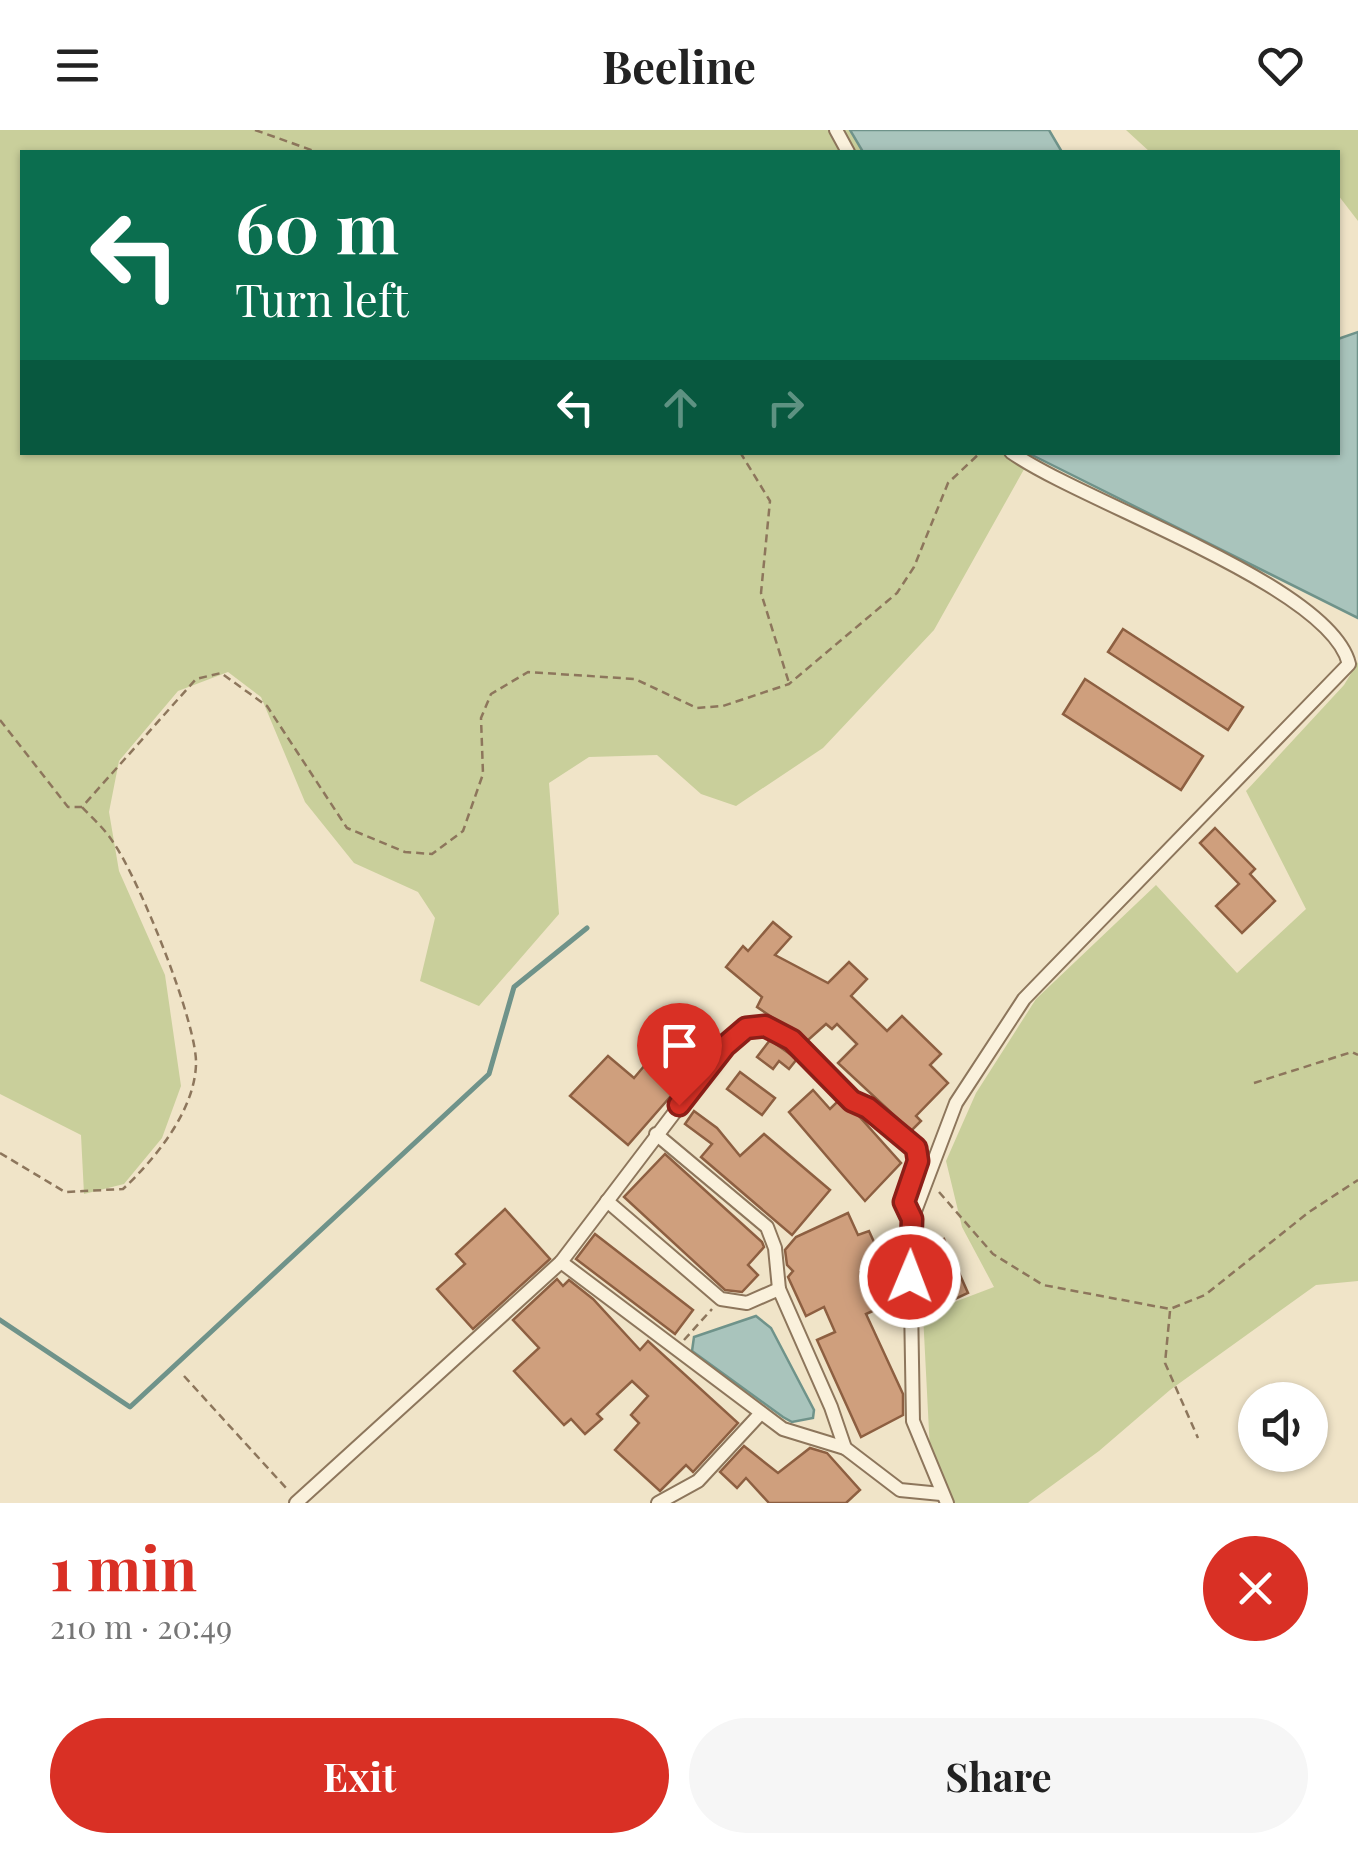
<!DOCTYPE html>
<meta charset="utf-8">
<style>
body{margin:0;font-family:"Playfair Display",serif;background:#f6f6f6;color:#222;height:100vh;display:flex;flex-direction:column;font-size:38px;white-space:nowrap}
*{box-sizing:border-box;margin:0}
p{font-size:32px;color:#767676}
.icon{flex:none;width:55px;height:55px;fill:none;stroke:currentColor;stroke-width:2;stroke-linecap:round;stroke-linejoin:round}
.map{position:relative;height:1373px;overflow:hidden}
.drawer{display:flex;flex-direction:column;background:#fff;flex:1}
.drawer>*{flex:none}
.guide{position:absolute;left:20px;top:20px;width:1320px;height:305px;border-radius:0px;box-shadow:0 2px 8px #0004;background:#0b6e4f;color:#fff;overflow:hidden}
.controls{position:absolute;left:1238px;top:1252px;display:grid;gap:20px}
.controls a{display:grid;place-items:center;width:90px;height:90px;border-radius:50%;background:#fff;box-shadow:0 2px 8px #0004;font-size:50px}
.pin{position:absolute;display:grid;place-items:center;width:85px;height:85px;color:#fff;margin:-102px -42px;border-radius:50% 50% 50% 0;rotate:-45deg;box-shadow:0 0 10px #0007}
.pin .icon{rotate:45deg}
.me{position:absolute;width:110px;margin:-55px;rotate:1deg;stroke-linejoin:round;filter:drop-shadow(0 0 8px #0008)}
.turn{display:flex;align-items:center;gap:35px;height:210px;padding:0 50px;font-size:45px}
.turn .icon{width:130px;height:130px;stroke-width:2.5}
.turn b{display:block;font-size:70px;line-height:85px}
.lanes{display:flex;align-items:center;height:95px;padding:0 50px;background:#0003;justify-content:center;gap:50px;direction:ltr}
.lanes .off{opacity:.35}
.round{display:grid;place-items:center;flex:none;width:105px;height:105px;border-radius:52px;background:#f6f6f6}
.overview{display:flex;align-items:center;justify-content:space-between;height:170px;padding:0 50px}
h1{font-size:60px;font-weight:700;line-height:75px;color:#d93025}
.primary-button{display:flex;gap:20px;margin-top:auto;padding:20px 50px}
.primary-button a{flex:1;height:115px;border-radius:60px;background:#d93025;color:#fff;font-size:40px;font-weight:700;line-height:115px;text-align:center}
.primary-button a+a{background:#f6f6f6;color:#222}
header{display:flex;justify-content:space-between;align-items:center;height:130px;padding:0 50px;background:#fff;font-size:45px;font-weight:700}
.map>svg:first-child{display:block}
.green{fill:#c9cf9b}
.water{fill:#a9c4bc;stroke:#6f938a;stroke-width:2.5}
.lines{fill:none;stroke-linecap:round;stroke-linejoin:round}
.stream{stroke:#6f938a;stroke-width:5}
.building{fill:#cf9f7d;stroke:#8d5f41;stroke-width:2.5}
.street-casing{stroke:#8d765c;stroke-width:16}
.path{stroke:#8d765c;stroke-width:2.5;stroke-dasharray:8 5;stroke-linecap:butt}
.street{stroke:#faf1dc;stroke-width:12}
.route-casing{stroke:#8d1f18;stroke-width:25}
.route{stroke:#d93025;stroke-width:18}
</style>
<header><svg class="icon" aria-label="menu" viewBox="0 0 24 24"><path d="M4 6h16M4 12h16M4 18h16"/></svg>Beeline<svg class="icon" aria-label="heart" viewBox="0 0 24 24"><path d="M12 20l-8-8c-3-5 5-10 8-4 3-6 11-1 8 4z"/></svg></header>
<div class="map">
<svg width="1358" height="1373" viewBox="0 0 1358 1373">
<rect width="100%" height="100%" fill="#f0e4c8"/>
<g class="green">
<polygon points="0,0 850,0 863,22 22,22 22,322 1032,325 934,500 823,618 736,676 701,664 657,625 589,627 549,653 559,784 479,876 420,851 435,788 418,762 354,733 305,672 261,567 228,542 178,561 119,631 109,682 119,741 165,845 181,956 162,1008 124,1054 84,1064 81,1005 0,964"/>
<polygon points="1126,0 1358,0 1358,91 1338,65 1338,22 1150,22"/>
<polygon points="1358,532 1358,1151 1316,1155 1170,1260 1099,1321 1028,1373 955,1373 930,1321 923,1184 994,1157 962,1097 946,1031 976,963 1036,869 1156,755 1237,843 1306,779 1246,661 1344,555"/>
</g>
<g class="water">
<polygon points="850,0 1049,0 1062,22 863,22"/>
<polygon points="1358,202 1358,488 1028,323 1338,322 1338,209"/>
<polygon points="756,1186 771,1198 814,1280 813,1288 792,1292 783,1287 692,1221 694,1207"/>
</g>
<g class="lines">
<polyline class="stream" points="0,1190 130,1277 489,944 514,857 587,798"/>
</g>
<g class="building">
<polygon points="1123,499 1243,577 1228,600 1108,522"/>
<polygon points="1085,549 1203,626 1181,660 1063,584"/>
<polygon points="1215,698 1255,739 1250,744 1275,771 1242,803 1216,776 1239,754 1200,713"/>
<polygon points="773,792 791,807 775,825 828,853 849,832 867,849 851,866 887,901 902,886 941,924 930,935 948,953 916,986 921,991 911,1001 838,933 857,914 837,894 832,899 826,894 807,911 757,877 762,867 726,837 743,816 748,821"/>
<polygon points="770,910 797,929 789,939 779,931 773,939 757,927"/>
<polygon points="674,916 698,935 628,1015 570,966 608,926 634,948 645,935 652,941"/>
<polygon points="740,942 775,968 762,985 727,959"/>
<polygon points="813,960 830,979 838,971 857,984 901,1033 865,1071 789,982"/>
<polygon points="694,981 717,998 740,1026 764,1004 830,1060 792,1105 701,1027 712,1014 685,994"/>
<polygon points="665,1024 762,1112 764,1117 748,1135 758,1145 742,1162 725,1160 624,1067"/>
<polygon points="505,1079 550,1129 473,1199 437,1159 465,1134 456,1124"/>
<polygon points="848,1083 858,1105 869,1101 900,1169 866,1184 903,1264 903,1285 861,1307 817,1210 835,1202 824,1177 806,1186 788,1147 793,1141 787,1135 785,1120 796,1107"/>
<polygon points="595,1104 693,1180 675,1204 576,1129"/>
<polygon points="944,1109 968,1163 942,1175 920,1120"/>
<polygon points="557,1149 563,1156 569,1150 593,1169 640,1220 648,1211 738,1293 693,1342 686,1335 660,1361 615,1320 639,1293 631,1285 648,1266 632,1251 597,1284 602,1289 585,1304 571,1289 564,1295 514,1241 539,1218 513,1190"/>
<polygon points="744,1316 778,1343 810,1318 827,1323 860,1360 846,1373 769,1373 746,1348 737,1358 720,1342"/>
</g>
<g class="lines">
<g class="street-casing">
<g id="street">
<polyline points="836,0 848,22"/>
<polyline points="656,1004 767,1097 775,1118 779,1159 831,1277 845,1318"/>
<polyline points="607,1071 721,1169 747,1173 779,1159"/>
<polyline points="912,1089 904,1072 918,1031 916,1018 868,978 852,971 792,910 765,896 746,899 725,916 561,1132 783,1299 845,1318 900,1360 941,1364"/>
<polyline points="296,1373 561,1132"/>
<polyline points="658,1373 698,1351 761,1283"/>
<path d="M947 1373 913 1291 910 1113 912 1089 956 973 1024 869 1349 534C1330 455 1083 373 1011 322"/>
</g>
</g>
<g class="path">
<polyline points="255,0 317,22"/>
<polyline points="740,322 770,371 761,463 789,553"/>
<polyline points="0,590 68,677 82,677 196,549 221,543 267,576 347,698 405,722 432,724 463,701 483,644 481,588 491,564 528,542 635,549 697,578 723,576 789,554 897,463 914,437 948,353 981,322"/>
<polyline points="1254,953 1352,922 1358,925"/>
<path d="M0 1023 65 1062 123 1059C155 1029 194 982 196 935 198 894 138 747 113 712 105 699 92 688 82 677"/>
<polyline points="939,1062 993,1124 1043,1155 1170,1179 1205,1165 1309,1082 1358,1050"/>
<polyline points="1170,1181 1165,1233 1198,1308"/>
<polyline points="684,1210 712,1179"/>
<polyline points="184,1246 287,1359"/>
</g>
<use href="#street" class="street"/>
</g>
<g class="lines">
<g class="route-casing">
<polyline id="route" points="679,975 725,916 746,898 765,896 792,910 852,971 868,978 916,1018 918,1031 904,1072 912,1089 910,1147"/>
</g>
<use href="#route" class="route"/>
</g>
</svg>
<div class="controls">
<a><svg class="icon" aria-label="sound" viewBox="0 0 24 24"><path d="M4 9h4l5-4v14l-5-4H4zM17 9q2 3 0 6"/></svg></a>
</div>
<div class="pin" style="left:679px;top:975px;background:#d93025"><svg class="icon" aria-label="arrive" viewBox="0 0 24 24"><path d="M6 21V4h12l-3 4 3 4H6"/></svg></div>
<svg class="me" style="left:910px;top:1147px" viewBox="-20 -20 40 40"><circle r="17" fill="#d93025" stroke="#fff" stroke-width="3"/><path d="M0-11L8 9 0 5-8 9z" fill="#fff"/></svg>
<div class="guide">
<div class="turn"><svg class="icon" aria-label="left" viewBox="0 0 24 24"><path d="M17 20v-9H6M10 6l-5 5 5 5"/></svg><div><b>60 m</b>Turn left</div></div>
<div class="lanes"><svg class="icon" aria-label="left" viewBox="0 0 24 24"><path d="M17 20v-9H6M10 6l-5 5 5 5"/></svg><svg class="icon off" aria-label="ahead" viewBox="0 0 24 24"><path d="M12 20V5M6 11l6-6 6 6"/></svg><svg class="icon off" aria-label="right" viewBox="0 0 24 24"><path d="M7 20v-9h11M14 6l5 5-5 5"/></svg></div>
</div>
</div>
<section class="drawer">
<div class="overview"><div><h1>1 min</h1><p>210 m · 20:49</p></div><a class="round" style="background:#d93025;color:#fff"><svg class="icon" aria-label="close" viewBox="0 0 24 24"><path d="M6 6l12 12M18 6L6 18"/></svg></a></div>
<div class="primary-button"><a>Exit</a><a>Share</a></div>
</section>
